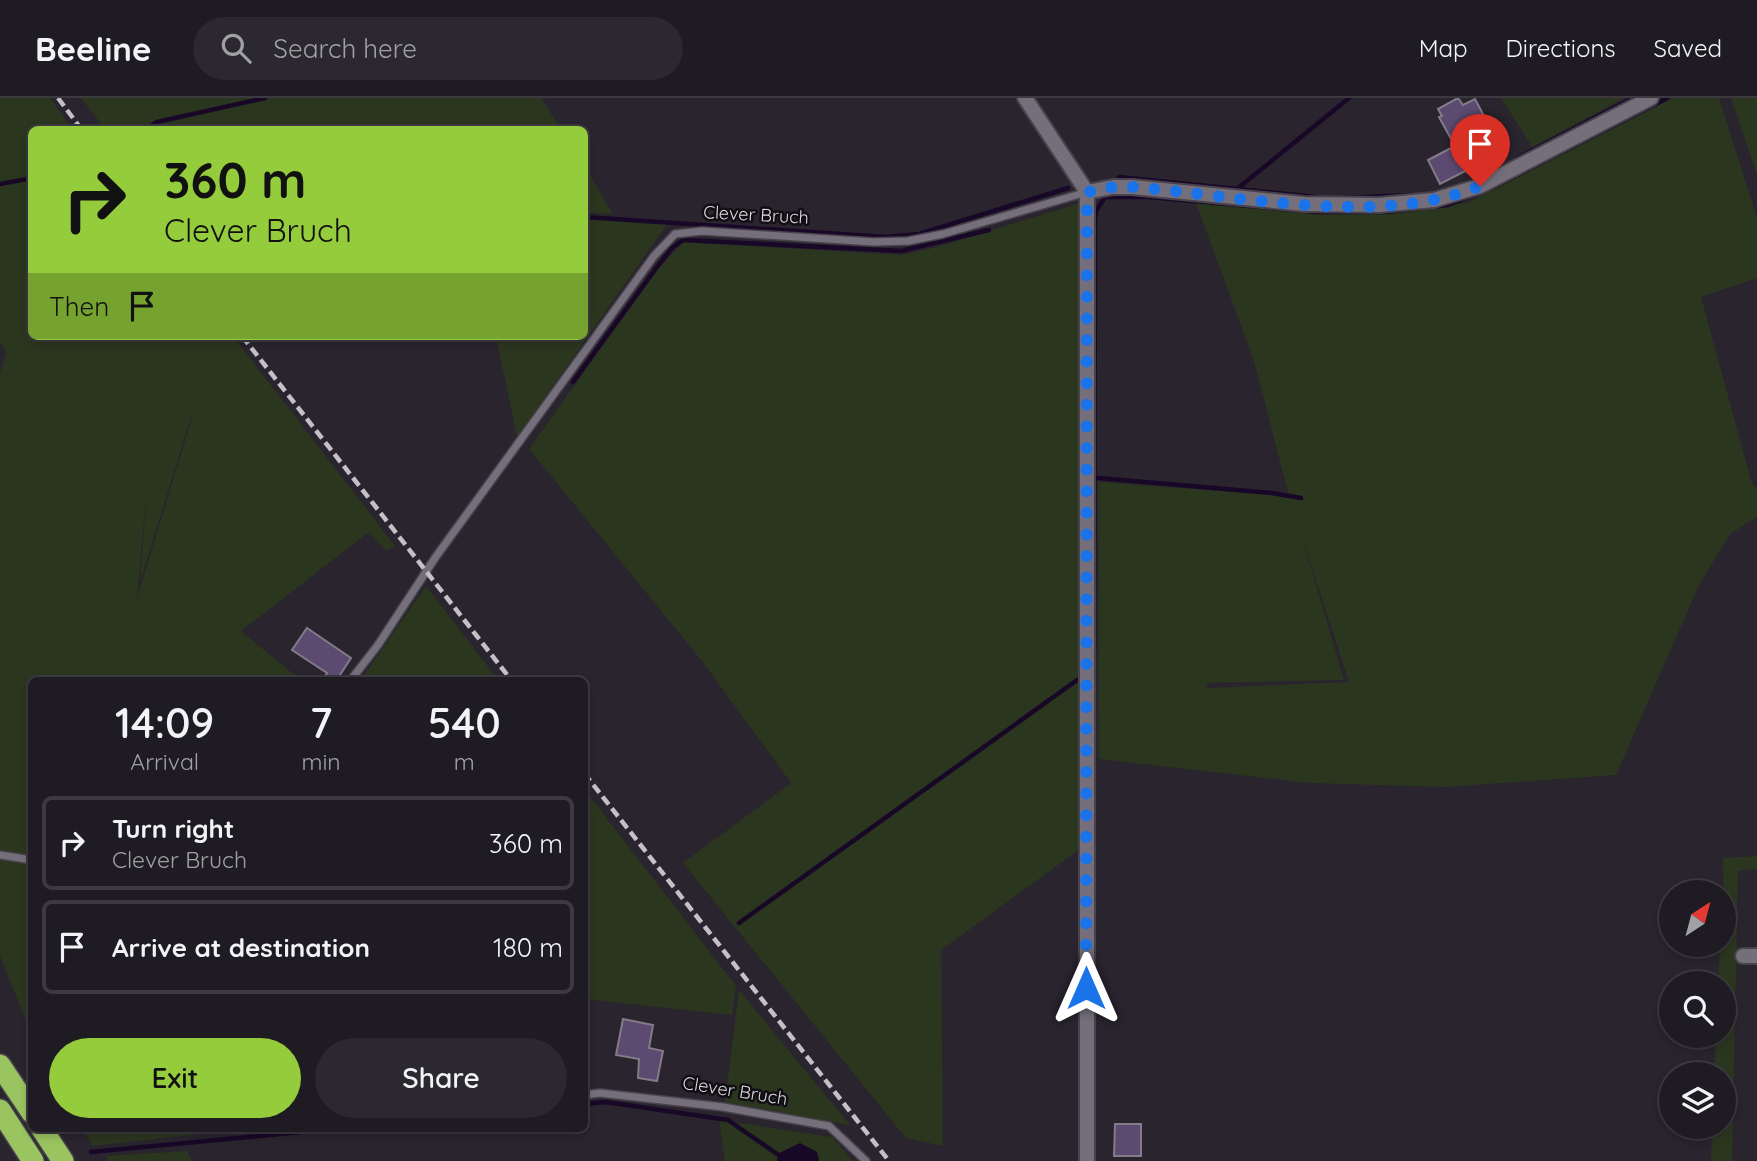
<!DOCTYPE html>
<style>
body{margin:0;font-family:Quicksand,sans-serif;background:#2c282f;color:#f1f3f6;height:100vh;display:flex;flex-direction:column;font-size:26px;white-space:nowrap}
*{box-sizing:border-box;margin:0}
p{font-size:23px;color:#a1a1a5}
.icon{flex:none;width:38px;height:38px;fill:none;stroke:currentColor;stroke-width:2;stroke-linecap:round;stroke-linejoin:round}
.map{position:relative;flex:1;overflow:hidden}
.details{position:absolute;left:28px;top:579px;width:560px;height:455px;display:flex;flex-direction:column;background:#1f1b22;border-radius:10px;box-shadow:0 4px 10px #0003,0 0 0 2px #3c3940}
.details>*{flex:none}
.top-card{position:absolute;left:28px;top:28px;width:560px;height:214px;border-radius:10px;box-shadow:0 4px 10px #0003,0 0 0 2px #3c3940;background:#94cc3c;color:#111;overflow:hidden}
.needle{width:46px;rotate:36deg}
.fabs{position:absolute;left:1659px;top:782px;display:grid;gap:14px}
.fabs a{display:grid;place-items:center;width:77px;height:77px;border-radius:50%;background:#1f1b22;box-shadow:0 4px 10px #0003,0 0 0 2px #3c3940;font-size:35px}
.pin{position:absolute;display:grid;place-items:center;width:60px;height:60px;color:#fff;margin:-72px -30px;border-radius:50% 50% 50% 0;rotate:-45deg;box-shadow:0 0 7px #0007}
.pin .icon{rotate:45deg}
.me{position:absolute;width:77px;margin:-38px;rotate:0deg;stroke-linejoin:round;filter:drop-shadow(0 0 5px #0008)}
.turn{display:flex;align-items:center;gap:24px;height:147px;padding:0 21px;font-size:32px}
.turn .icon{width:91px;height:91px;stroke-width:2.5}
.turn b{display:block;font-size:49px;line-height:60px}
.then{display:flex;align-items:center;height:66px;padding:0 21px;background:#0003;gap:14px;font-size:26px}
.eta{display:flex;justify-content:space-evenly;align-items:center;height:119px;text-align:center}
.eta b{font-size:42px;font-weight:600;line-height:49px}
.primary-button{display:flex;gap:14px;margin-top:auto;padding:14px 21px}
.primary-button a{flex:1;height:80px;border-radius:42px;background:#94cc3c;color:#111;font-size:28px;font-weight:600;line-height:80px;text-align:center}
.primary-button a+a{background:#2c282f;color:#f1f3f6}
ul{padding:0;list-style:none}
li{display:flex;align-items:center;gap:21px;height:94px;margin:0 14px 10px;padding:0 7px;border:4px solid #3c3940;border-radius:10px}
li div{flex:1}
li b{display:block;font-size:26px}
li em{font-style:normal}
header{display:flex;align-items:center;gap:42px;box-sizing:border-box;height:98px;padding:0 35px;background:#1f1b22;border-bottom:2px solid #3c3940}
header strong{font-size:33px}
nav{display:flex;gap:38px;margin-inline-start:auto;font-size:24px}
.search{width:490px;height:63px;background:#2c282f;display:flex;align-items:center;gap:18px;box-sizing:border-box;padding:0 24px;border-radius:38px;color:#a1a1a5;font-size:26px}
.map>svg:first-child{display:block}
.green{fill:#2b361f;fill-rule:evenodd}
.water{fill:#190728}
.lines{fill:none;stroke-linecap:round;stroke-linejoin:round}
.stream{stroke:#190728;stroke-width:4.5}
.building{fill:#5d4a71;stroke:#827c89;stroke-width:2}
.service-casing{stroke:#47424b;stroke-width:10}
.minor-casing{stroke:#47424b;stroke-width:18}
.motorway-casing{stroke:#47424b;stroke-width:24}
.service{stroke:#756f7b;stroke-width:7}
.minor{stroke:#756f7b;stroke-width:14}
.motorway{stroke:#99c460;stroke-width:21}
.rail{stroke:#c4c0c8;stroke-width:4.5;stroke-dasharray:10 5;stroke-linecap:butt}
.route{stroke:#1a73e8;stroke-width:12;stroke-dasharray:0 21.6}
.labels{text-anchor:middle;stroke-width:5;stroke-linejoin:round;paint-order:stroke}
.street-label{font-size:18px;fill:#dddae1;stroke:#100e13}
</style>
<header>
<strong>Beeline</strong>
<div class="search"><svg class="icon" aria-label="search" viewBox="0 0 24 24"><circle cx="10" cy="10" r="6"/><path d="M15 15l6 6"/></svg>Search here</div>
<nav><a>Map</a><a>Directions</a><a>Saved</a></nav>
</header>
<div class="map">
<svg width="1757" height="1063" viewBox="0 0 1757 1063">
<rect width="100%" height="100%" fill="#29242e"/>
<g class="green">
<path d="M0 0H50L73 31 32 32V238H233L395 448 386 453 369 434 241 533 302 583H32L31 935 0 858V275L6 255 0 243ZM191 319 192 320 137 500 147 390 140 484Z"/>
<polygon points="81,0 541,0 561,31 105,31"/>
<polygon points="1501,0 1624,0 1532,49"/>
<path d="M1673 0H1719L1757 120V180L1701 199 1752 386 1757 390V419L1730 436 1699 487 1616 677 1445 689 1309 685 1099 661 1098 384 1289 398 1254 263 1196 105 1325 115 1380 116 1467 105ZM1302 439 1349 584 1207 590 1206 605 1207 585 1344 582Z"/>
<polygon points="1731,0 1757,0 1757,77"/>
<polygon points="585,69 613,116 614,116 585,114"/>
<polygon points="1080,105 1080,751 941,852 943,1048 906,1040 683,765 791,685 702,563 529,351 659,169 684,144 902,157 937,149"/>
<polygon points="585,120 668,125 517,339 496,238 584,238"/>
<polygon points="426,488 499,583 360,583"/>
<polygon points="585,692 736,888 732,917 585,901"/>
<polygon points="1757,758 1757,771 1738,773 1732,1063 1711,1063 1712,1029 1724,1029 1724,976 1714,976 1716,938 1724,938 1724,886 1718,885 1720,847 1724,847 1723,760"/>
<polygon points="739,892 850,1027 725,1004"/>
<polygon points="719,1022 832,1039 853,1063 725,1063"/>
<polygon points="82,1031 243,1031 93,1048"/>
<polygon points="187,1053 192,1063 109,1063 105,1058"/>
</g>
<polygon class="water" points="800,1045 817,1054 819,1063 777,1063 777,1056"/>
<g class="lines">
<g class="stream">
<polyline points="144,32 157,24 265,0"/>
<polyline points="1518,60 1633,0"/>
<polyline points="1119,79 1237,91 1349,0"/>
<polyline points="1471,84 1498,70"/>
<polyline points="0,86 32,80"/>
<polyline points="1237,91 1325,100"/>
<polyline points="1344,100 1412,97"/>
<polyline points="584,119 886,139 919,136 1068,90"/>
<polyline points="573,284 657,169 672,150 683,142 901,153 989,132"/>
<polyline points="1098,380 1272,395 1301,400"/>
<polyline points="1094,553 1095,124 1096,113 1105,99 1148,99 1316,114 1387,114 1448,107 1496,88 1667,0"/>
<polyline points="739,825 1077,582"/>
<polyline points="584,1006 606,1004 728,1022 777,1056"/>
<polyline points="91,1054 332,1031"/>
</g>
</g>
<g class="building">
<polygon points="1458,0 1463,7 1475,1 1484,18 1460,31 1479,66 1440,86 1428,62 1455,48 1439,19 1442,18 1438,11"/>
<polygon points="307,530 351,560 336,583 322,583 327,575 292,552"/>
<polygon points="623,921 653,927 649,950 663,953 657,983 638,980 639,961 616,957"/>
<polygon points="1115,1026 1141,1026 1141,1058 1114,1058"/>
</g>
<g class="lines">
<g class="service-casing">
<g id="service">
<polyline points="350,583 378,547 435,460 654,158 675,136 702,133 874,144 908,143 943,136 1087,94"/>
<polyline points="0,757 32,762"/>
<polyline points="584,997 600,995 723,1009 829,1028 866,1063"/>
</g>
</g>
<g class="minor-casing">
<g id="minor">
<polyline points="1025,0 1087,94 1087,1063"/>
<polyline points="1087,94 1113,89 1132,89 1304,106 1379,107 1434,102 1480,88 1651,0"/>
<polyline points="1743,858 1757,858"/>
</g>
</g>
<g class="motorway-casing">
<g id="motorway">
<polyline points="0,967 32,1015"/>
<polyline points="0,1012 33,1063"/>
<polyline points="42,1031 63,1063"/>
</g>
</g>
<use href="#service" class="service"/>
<use href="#minor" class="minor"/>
<use href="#motorway" class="motorway"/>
<g class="rail">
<polyline points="58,0 82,32"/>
<polyline points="242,238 512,583"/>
<polyline points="584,675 889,1063"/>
</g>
</g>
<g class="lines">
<path class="route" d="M1086 890 1087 94 1113 89H1132C1237 97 1380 130 1480 88"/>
</g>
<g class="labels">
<g class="street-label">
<text transform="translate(756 117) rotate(3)" y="6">Clever Bruch</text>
<text transform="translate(735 993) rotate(9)" y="6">Clever Bruch</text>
</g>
</g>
</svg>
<div class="fabs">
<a><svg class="needle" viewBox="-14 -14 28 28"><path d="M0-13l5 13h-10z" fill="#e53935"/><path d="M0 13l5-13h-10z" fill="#a1a1a5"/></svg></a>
<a><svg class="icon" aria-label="search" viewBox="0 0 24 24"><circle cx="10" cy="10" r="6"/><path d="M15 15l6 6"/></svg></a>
<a><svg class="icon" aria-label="layers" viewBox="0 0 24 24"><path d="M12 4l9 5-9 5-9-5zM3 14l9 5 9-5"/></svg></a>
</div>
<div class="pin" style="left:1480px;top:88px;background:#d93025"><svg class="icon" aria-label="arrive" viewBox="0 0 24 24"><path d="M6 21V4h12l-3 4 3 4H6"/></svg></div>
<svg class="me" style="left:1086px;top:890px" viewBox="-20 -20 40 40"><path d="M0-17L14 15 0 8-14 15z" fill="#1a73e8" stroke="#fff" stroke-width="4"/></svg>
<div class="top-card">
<div class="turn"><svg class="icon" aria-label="right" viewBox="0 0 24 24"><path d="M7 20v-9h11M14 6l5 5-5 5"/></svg><div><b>360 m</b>Clever Bruch</div></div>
<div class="then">Then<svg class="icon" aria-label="arrive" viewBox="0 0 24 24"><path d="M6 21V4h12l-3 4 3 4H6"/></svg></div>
</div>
<section class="details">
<div class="eta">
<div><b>14:09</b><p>Arrival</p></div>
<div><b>7</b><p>min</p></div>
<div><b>540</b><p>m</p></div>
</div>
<ul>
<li><svg class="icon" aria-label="right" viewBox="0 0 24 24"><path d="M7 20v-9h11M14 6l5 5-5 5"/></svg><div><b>Turn right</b><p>Clever Bruch</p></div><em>360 m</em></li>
<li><svg class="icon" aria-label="arrive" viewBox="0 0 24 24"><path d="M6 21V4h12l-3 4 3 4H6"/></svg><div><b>Arrive at destination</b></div><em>180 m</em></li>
</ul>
<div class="primary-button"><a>Exit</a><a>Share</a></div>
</section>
</div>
